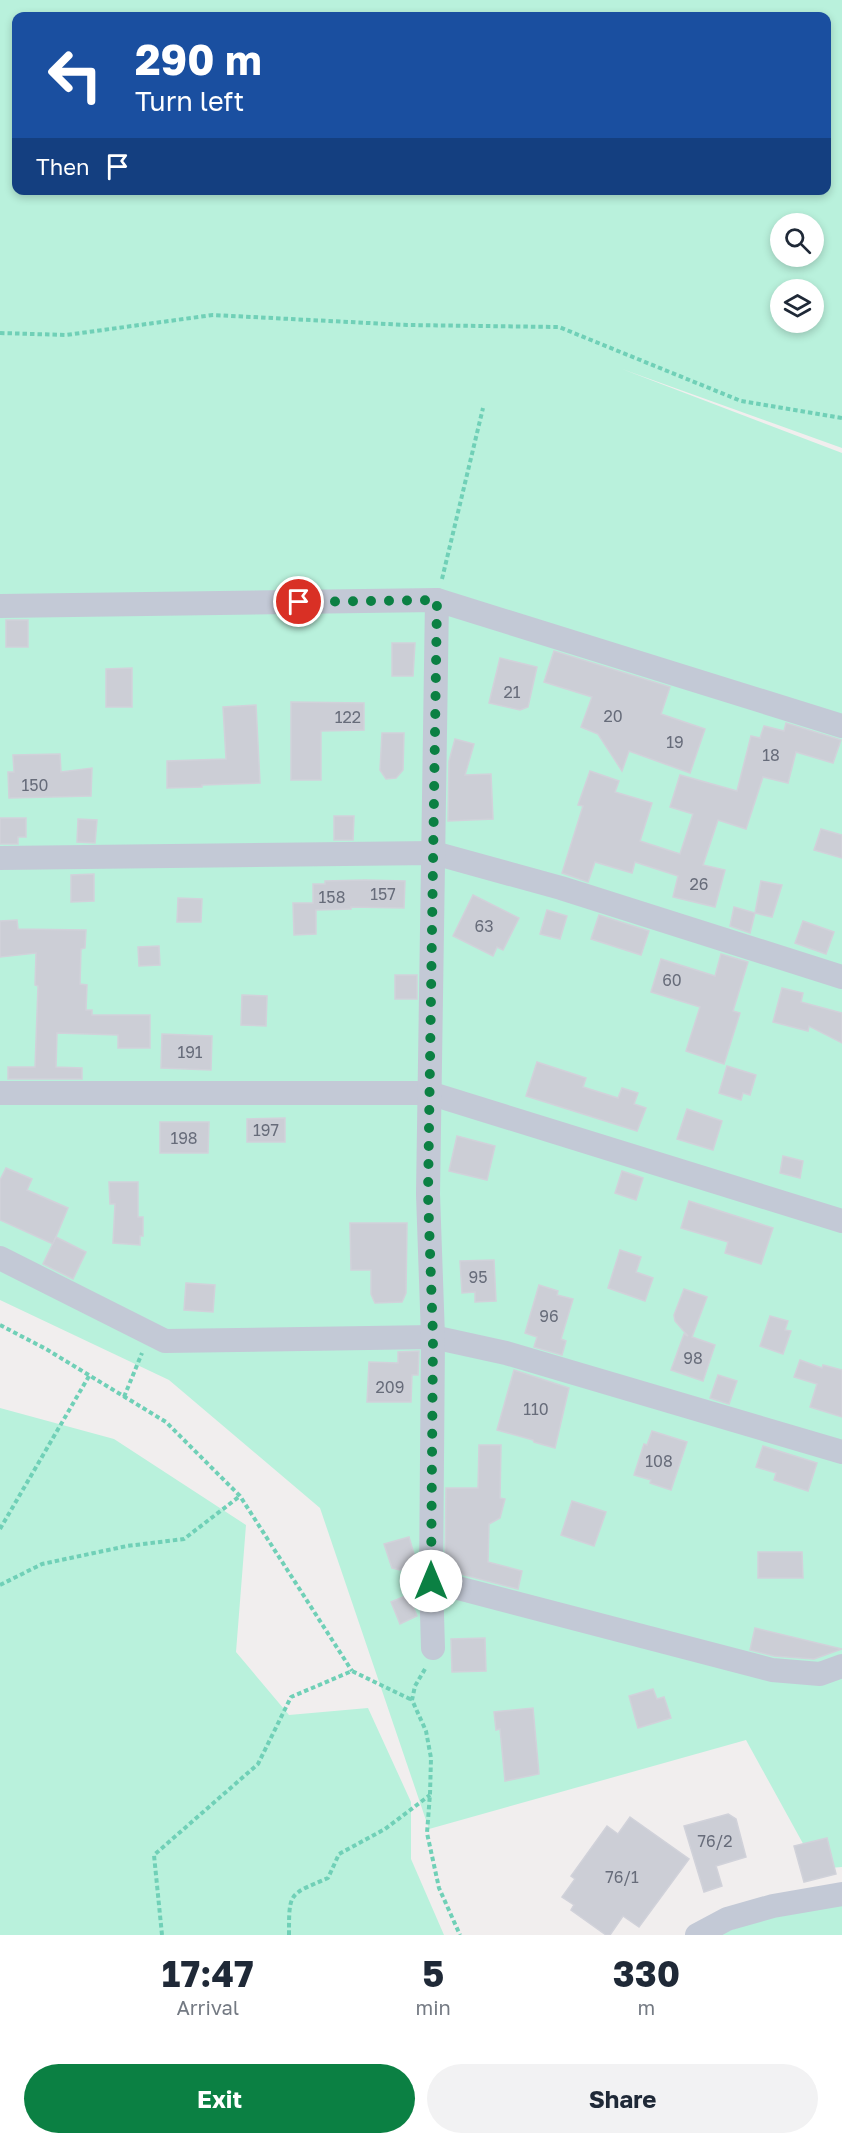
<!DOCTYPE html>
<style>
body{margin:0;font-family:"Golos Text",sans-serif;background:#f2f2f3;color:#1f2937;height:100vh;display:flex;flex-direction:column;font-size:22px;white-space:nowrap}
*{box-sizing:border-box;margin:0}
p{font-size:20px;color:#747a83}
.icon{flex:none;width:33px;height:33px;fill:none;stroke:currentColor;stroke-width:2;stroke-linecap:round;stroke-linejoin:round}
.map{position:relative;height:1935px;overflow:hidden}
.panel{display:flex;flex-direction:column;background:#fff;flex:1}
.panel>*{flex:none}
.banner{position:absolute;left:12px;top:12px;width:819px;height:183px;border-radius:12px;box-shadow:0 3px 9px #0003;background:#1a4fa0;color:#fff;overflow:hidden}
.controls{position:absolute;left:770px;top:213px;display:grid;gap:12px}
.controls a{display:grid;place-items:center;width:54px;height:54px;border-radius:50%;background:#fff;box-shadow:0 3px 9px #0003;font-size:30px}
.pin{position:absolute;display:grid;place-items:center;width:51px;height:51px;color:#fff;margin:-26px;border:3px solid #fff;border-radius:50%;box-shadow:0 2px 6px #0007}
.me{position:absolute;width:66px;margin:-33px;rotate:0deg;stroke-linejoin:round;filter:drop-shadow(0 0 4px #0008)}
.turn{display:flex;align-items:center;gap:21px;height:126px;padding:0 24px;font-size:27px}
.turn .icon{width:78px;height:78px;stroke-width:2.5}
.turn b{display:block;font-size:42px;line-height:51px}
.then{display:flex;align-items:center;height:57px;padding:0 24px;background:#0003;gap:12px;font-size:22px}
.eta{display:flex;justify-content:space-evenly;align-items:center;height:102px;text-align:center}
.eta b{font-size:36px;font-weight:700;line-height:42px}
.primary-button{display:flex;gap:12px;margin-top:auto;padding:12px 24px}
.primary-button a{flex:1;height:69px;border-radius:36px;background:#0b8043;color:#fff;font-size:24px;font-weight:700;line-height:69px;text-align:center}
.primary-button a+a{background:#f2f2f3;color:#1f2937}
.map>svg:first-child{display:block}
.green{fill:#b9f1dc;fill-rule:evenodd}
.building{fill:#ccced6;stroke:#d1d2da;stroke-width:1.5}
.lines{fill:none;stroke-linecap:round;stroke-linejoin:round}
.path{stroke:#70d0b7;stroke-width:4;stroke-dasharray:4.5 3;stroke-linecap:butt}
.minor{stroke:#c3c9d6;stroke-width:24}
.route{stroke:#0b8043;stroke-width:10;stroke-dasharray:0 18}
.labels{text-anchor:middle;stroke-width:4.5;stroke-linejoin:round;paint-order:stroke}
.number-label{font-size:16px;fill:#676c7a}
</style>
<div class="map">
<svg width="842" height="1935" viewBox="0 0 842 1935">
<rect width="100%" height="100%" fill="#f1eeee"/>
<g class="green">
<path d="M0 0H842V448L622 369 842 453V1867L817 1869 746 1740 429 1829 320 1508 169 1380 0 1300ZM16 16H826V190H16ZM780 224H813V256H780ZM780 290H813V322H780Z"/>
<polygon points="0,1408 114,1439 246,1525 236,1652 289,1715 368,1708 411,1802 411,1859 444,1935 0,1935"/>
<polygon points="842,1903 842,1935 715,1935 794,1910"/>
</g>
<g class="building">
<rect x="6" y="620" width="22" height="27"/>
<polygon points="392,643 415,643 413,676 392,676"/>
<polygon points="554,651 670,687 661,714 705,729 690,773 629,751 622,771 598,734 581,727 592,697 544,682"/>
<polygon points="500,658 537,667 528,707 520,710 489,703"/>
<polygon points="132,668 132,707 106,707 106,669"/>
<polygon points="291,702 364,703 364,730 321,731 321,780 291,780"/>
<polygon points="256,705 260,783 202,785 202,787 167,788 167,761 226,759 223,707"/>
<polygon points="786,723 841,740 833,763 796,752 788,783 763,777 746,829 718,820 703,865 725,870 715,907 673,897 678,876 635,862 632,873 595,862 588,882 562,873 583,806 578,805 590,771 619,781 615,792 652,803 640,841 680,854 693,814 670,807 680,775 737,791 751,736 760,738 764,726 784,731"/>
<polygon points="382,733 404,733 403,770 396,778 386,779 380,770"/>
<polygon points="455,739 474,744 465,775 491,774 493,819 448,821 449,761"/>
<polygon points="60,754 61,772 92,768 91,796 9,798 8,772 14,772 13,755"/>
<polygon points="334,816 354,816 353,840 334,840"/>
<polygon points="0,818 26,818 26,837 18,837 18,844 0,844"/>
<polygon points="78,819 97,820 95,843 77,842"/>
<polygon points="821,829 842,835 842,858 814,850"/>
<polygon points="94,874 94,901 71,902 71,875"/>
<polygon points="365,880 405,881 404,908 351,907 351,909 316,910 316,934 294,935 293,903 313,903 313,884 325,884 325,881"/>
<polygon points="761,881 782,885 772,917 755,913"/>
<polygon points="473,895 519,918 503,950 497,947 493,956 453,936"/>
<polygon points="178,898 202,899 201,922 177,922"/>
<polygon points="734,907 755,913 750,933 730,926"/>
<polygon points="547,910 567,916 560,939 540,934"/>
<polygon points="599,915 649,931 641,955 591,939"/>
<polygon points="17,920 18,929 86,930 85,948 81,949 80,984 87,985 86,1010 92,1010 92,1015 150,1015 150,1048 118,1048 118,1035 57,1033 56,1067 82,1068 82,1079 8,1079 8,1067 35,1067 38,986 35,985 36,953 0,957 0,921"/>
<polygon points="803,921 834,932 826,954 795,943"/>
<polygon points="159,946 160,965 139,966 138,947"/>
<polygon points="721,954 748,962 733,1011 740,1013 724,1064 686,1051 700,1007 651,992 661,959 715,976"/>
<rect x="395" y="975" width="22" height="24"/>
<polygon points="782,988 803,993 801,1002 842,1013 842,1043 809,1026 808,1031 773,1022"/>
<polygon points="242,995 267,996 266,1026 241,1025"/>
<polygon points="162,1034 212,1036 211,1070 161,1068"/>
<polygon points="537,1062 586,1078 583,1087 618,1098 622,1088 638,1093 634,1104 646,1108 637,1131 526,1096"/>
<polygon points="727,1066 756,1075 750,1095 743,1093 741,1100 719,1093"/>
<polygon points="687,1109 722,1121 713,1150 677,1139"/>
<polygon points="285,1118 285,1142 247,1142 247,1119"/>
<polygon points="160,1122 209,1122 208,1153 160,1153"/>
<polygon points="457,1136 495,1146 487,1180 449,1171"/>
<polygon points="783,1156 803,1161 800,1178 780,1173"/>
<polygon points="6,1168 32,1179 27,1190 68,1208 53,1244 0,1220 0,1180"/>
<polygon points="622,1171 643,1178 636,1200 615,1193"/>
<polygon points="109,1182 138,1182 138,1217 143,1217 143,1236 140,1236 140,1245 113,1243 115,1204 110,1204"/>
<polygon points="689,1201 773,1228 761,1264 725,1253 728,1242 681,1228"/>
<polygon points="350,1223 407,1223 406,1293 402,1302 375,1303 371,1294 371,1270 351,1270"/>
<polygon points="56,1237 86,1252 73,1279 43,1264"/>
<polygon points="620,1250 641,1257 636,1272 653,1278 645,1301 608,1288"/>
<polygon points="494,1260 496,1301 475,1302 475,1292 462,1293 460,1261"/>
<polygon points="186,1283 215,1285 213,1312 184,1310"/>
<polygon points="539,1285 558,1291 557,1295 573,1299 561,1339 566,1341 562,1355 534,1347 537,1337 525,1333"/>
<polygon points="684,1289 707,1297 692,1337 715,1345 703,1381 671,1370 684,1334 688,1336 675,1321 674,1315"/>
<polygon points="770,1316 788,1321 785,1330 791,1331 783,1354 760,1346"/>
<polygon points="419,1351 418,1375 412,1375 411,1402 367,1402 369,1362 398,1363 398,1352"/>
<polygon points="800,1360 822,1368 823,1365 842,1370 842,1417 810,1407 817,1384 794,1377"/>
<polygon points="514,1370 569,1388 555,1448 534,1442 533,1440 497,1430"/>
<polygon points="718,1375 737,1381 729,1404 710,1398"/>
<polygon points="652,1431 687,1442 671,1490 650,1483 651,1480 634,1475 644,1444 647,1445"/>
<polygon points="479,1445 501,1445 500,1498 505,1499 500,1518 489,1524 488,1562 522,1571 518,1589 445,1570 446,1488 478,1488"/>
<polygon points="763,1446 817,1463 808,1491 774,1480 776,1473 756,1467"/>
<polygon points="572,1501 606,1512 594,1546 561,1535"/>
<polygon points="409,1537 417,1564 400,1570 392,1568 384,1544"/>
<polygon points="758,1552 802,1552 803,1578 758,1578"/>
<polygon points="408,1595 417,1616 400,1624 391,1602"/>
<polygon points="755,1628 842,1649 814,1659 774,1656 750,1650"/>
<polygon points="485,1638 486,1671 452,1672 451,1639"/>
<polygon points="653,1689 657,1699 664,1697 671,1718 638,1728 629,1696"/>
<polygon points="533,1708 539,1774 505,1781 500,1729 496,1730 494,1712"/>
<polygon points="728,1814 736,1819 746,1857 716,1866 722,1886 704,1892 684,1826"/>
<polygon points="630,1817 689,1859 639,1927 623,1916 610,1935 606,1935 571,1910 574,1905 562,1897 575,1879 571,1876 607,1826 618,1834"/>
<polygon points="827,1838 836,1874 804,1882 794,1846"/>
</g>
<g class="lines">
<g class="path">
<polyline points="0,333 66,335 213,315 407,325 559,327 741,401 842,418"/>
<polyline points="442,579 483,408"/>
<polyline points="0,1325 46,1349 166,1422 240,1496 352,1671"/>
<polyline points="124,1397 142,1353"/>
<polyline points="0,1529 89,1376"/>
<polyline points="0,1585 42,1564 127,1546 184,1539 240,1496"/>
<polyline points="425,1669 415,1686 412,1700 426,1731 431,1758 430,1794 427,1833 439,1888 460,1935"/>
<polyline points="162,1935 154,1855 258,1764 291,1697 352,1671 412,1700"/>
<path d="M289 1935C289 1891 289 1895 328 1878L339 1854 385 1829 430 1795"/>
</g>
<g class="minor">
<polyline points="0,606 437,600 842,726"/>
<polyline points="0,858 434,853 561,888 842,977"/>
<polyline points="0,1093 429,1093 842,1221"/>
<polyline points="0,1258 165,1341 433,1337 506,1353 842,1452"/>
<polyline points="431,1581 772,1670 820,1674 842,1666"/>
<polyline points="433,1648 431,1581 433,1337 428,1194 437,600"/>
<polyline points="697,1935 727,1919 773,1906 842,1894"/>
</g>
</g>
<g class="lines">
<polyline class="route" points="299,602 437,600 428,1194 433,1337 431,1581"/>
</g>
<g class="labels">
<g class="number-label">
<text x="512" y="698">21</text>
<text x="613" y="722">20</text>
<text x="348" y="723">122</text>
<text x="675" y="748">19</text>
<text x="771" y="761">18</text>
<text x="35" y="791">150</text>
<text x="699" y="890">26</text>
<text x="383" y="900">157</text>
<text x="332" y="903">158</text>
<text x="484" y="932">63</text>
<text x="672" y="986">60</text>
<text x="190" y="1058">191</text>
<text x="266" y="1136">197</text>
<text x="184" y="1144">198</text>
<text x="478" y="1283">95</text>
<text x="549" y="1322">96</text>
<text x="693" y="1364">98</text>
<text x="390" y="1393">209</text>
<text x="536" y="1415">110</text>
<text x="659" y="1467">108</text>
<text x="715" y="1847">76/2</text>
<text x="622" y="1883">76/1</text>
</g>
</g>
</svg>
<div class="controls">
<a><svg class="icon" aria-label="search" viewBox="0 0 24 24"><circle cx="10" cy="10" r="6"/><path d="M15 15l6 6"/></svg></a>
<a><svg class="icon" aria-label="layers" viewBox="0 0 24 24"><path d="M12 4l9 5-9 5-9-5zM3 14l9 5 9-5"/></svg></a>
</div>
<div class="pin" style="left:299px;top:602px;background:#d93025"><svg class="icon" aria-label="arrive" viewBox="0 0 24 24"><path d="M6 21V4h12l-3 4 3 4H6"/></svg></div>
<svg class="me" style="left:431px;top:1581px" viewBox="-20 -20 40 40"><circle r="19" fill="#fff"/><path d="M0-13L10 11 0 6-10 11z" fill="#0b8043"/></svg>
<div class="banner">
<div class="turn"><svg class="icon" aria-label="left" viewBox="0 0 24 24"><path d="M17 20v-9H6M10 6l-5 5 5 5"/></svg><div><b>290 m</b>Turn left</div></div>
<div class="then">Then<svg class="icon" aria-label="arrive" viewBox="0 0 24 24"><path d="M6 21V4h12l-3 4 3 4H6"/></svg></div>
</div>
</div>
<section class="panel">
<div class="eta">
<div><b>17:47</b><p>Arrival</p></div>
<div><b>5</b><p>min</p></div>
<div><b>330</b><p>m</p></div>
</div>
<div class="primary-button"><a>Exit</a><a>Share</a></div>
</section>
